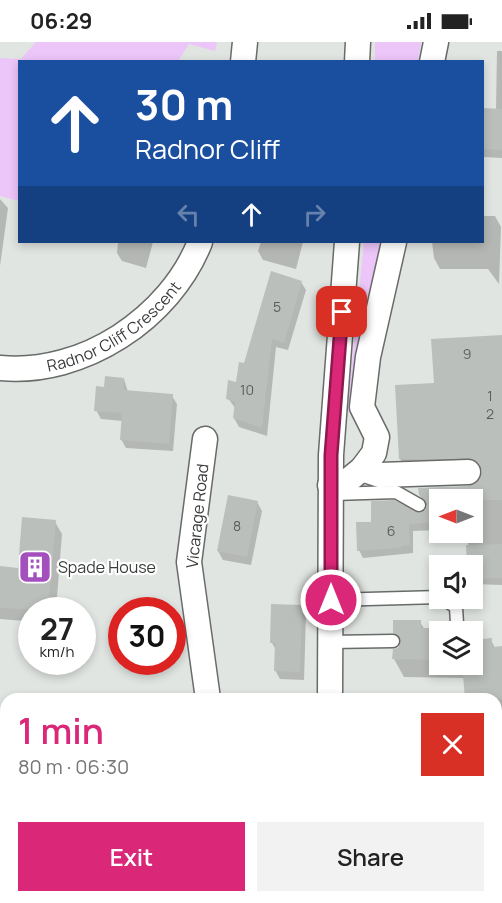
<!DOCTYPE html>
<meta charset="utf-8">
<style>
body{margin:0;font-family:Manrope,sans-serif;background:#f2f2f2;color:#222;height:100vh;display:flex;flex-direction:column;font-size:22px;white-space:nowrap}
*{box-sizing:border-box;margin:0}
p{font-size:20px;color:#767676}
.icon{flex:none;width:33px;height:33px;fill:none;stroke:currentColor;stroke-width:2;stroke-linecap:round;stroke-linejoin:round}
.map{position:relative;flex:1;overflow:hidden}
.side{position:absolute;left:0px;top:651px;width:502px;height:210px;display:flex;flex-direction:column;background:#fff;border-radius:18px 18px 0 0;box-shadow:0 3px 9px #0003}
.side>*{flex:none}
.guide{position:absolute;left:18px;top:18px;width:466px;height:183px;border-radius:0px;box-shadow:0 3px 9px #0003;background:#1a4fa0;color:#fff;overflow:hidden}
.needle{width:39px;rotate:270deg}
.fabs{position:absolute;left:429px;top:447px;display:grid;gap:12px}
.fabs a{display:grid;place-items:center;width:54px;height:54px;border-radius:0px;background:#fff;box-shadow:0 3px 9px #0003;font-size:30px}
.speed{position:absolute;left:18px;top:555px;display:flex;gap:12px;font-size:30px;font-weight:700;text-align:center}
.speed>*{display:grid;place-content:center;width:78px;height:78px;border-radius:50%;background:#fff;box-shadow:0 3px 9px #0003;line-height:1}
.speed small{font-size:15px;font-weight:400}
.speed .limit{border:9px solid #d22;background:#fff;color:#111}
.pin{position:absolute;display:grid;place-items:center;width:51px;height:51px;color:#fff;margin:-26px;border-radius:12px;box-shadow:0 3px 9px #0006}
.me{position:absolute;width:66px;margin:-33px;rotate:0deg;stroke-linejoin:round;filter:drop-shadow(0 0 4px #0008)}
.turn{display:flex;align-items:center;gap:21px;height:126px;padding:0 18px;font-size:27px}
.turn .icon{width:78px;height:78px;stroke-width:2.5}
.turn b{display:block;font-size:42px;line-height:51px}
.lanes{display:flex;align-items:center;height:57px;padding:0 18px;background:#0003;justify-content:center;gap:30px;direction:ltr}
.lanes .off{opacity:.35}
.round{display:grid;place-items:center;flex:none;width:63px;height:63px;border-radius:0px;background:#f2f2f2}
.summary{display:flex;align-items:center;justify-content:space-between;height:102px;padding:0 18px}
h1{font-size:36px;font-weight:600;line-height:45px;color:#db2777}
.button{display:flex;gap:12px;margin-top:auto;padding:12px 18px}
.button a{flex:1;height:69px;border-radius:0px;background:#db2777;color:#fff;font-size:24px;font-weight:600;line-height:69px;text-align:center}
.button a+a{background:#f2f2f2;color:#222}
.status{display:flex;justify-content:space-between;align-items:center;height:42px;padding:0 30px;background:#fff;direction:ltr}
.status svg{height:16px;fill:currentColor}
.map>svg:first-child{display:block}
.green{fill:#ecc5f9}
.shadow{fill:#0003}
.building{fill:#bbbfbb}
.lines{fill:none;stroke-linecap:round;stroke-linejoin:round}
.service-casing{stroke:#686b68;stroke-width:15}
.minor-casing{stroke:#686b68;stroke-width:27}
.service{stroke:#fff;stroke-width:12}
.minor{stroke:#fff;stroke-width:24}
.route-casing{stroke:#8e194d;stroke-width:15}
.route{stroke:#db2777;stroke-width:10}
.labels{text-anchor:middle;stroke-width:4.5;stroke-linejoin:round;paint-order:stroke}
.number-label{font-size:14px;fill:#5a5d5a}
.street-label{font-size:16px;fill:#3a3c3a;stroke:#fff}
.poi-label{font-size:16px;fill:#3a3c3a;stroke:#fff;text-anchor:start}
</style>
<div class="status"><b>06:29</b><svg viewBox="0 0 49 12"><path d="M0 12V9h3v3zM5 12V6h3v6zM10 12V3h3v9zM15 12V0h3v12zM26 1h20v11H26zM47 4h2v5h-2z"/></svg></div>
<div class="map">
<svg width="502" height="861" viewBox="0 0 502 861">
<rect width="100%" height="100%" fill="#e1e5e1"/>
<g class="green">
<polygon points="36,0 217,0 215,9 189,2 178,19 20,20 19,159 0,154 0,16 21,17"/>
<polygon points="375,0 421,0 418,19 375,19"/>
<polygon points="364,200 384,200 353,371 347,370"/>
</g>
<g class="shadow">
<polygon points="497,9 502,9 502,116 483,115 483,68 496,68"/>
<polygon points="0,157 8,166 0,224"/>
<polygon points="483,174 495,174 501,185 499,242 488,227 440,227 434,216 432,200 483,200"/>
<polygon points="118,200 153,200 146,226 122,219 117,211"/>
<polygon points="261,200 303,200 296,227 263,218 258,209"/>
<polygon points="301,240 306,248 288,308 276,305 267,394 239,385 234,376 235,366 228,356 245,323"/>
<polygon points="502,295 502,543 472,542 467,490 472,490 472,458 440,458 440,488 413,489 413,511 363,516 359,508 372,482 420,473 428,465 420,453 470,446 482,438 483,428 473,423 405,424 400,417 435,342"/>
<polygon points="124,337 128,350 172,354 177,362 173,409 126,406 121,397 123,379 101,377 96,368 105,347"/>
<polygon points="257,460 262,469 251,523 223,518 218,509"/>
<polygon points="55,480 62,492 56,568 32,568 32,585 28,585 25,579 0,577 0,526 20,527"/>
<polygon points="301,565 306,573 304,638 280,637 275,628 276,608 272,601"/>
<polygon points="420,580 425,588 446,590 440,590 440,622 472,622 491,598 495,606 502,605 502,695 496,696 496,657 466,657 464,636 404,635 394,617 401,602 394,590"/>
<polygon points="501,746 502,746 502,809 498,802 496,763 496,753 502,752"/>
<polygon points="113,855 187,855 191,861 121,861"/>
<polygon points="364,855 454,855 447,861 365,861"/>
</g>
<g class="building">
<polygon points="483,66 502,67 502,108 483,107"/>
<polygon points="271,229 302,239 284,301 272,297 262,386 233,376 235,360 226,357 228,338 236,340 239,320 244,321"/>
<polygon points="502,293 502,458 440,458 440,480 409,482 410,503 401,504 401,506 357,509 356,480 371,480 371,459 394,458 420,471 426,468 427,462 419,453 418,446 468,444 480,437 482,429 474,417 399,417 395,343 434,341 431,297"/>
<polygon points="105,334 124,336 124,348 173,352 169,402 120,398 122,371 94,369 96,344 104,345"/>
<polygon points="228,453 258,459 247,515 217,509"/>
<polygon points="22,475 56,478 48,568 0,566 0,524 18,526"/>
<polygon points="502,502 502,536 472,537 472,524 467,524 466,503"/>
<polygon points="271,562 302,563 300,630 274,629 275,601 270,601"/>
<polygon points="393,578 421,578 421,586 446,586 446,590 440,590 440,618 392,617 393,607 398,606 401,599 400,594 393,591"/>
<polygon points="492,596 492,605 502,604 502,657 465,657 462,622 472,622 472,598"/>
</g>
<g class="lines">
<g class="service-casing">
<g id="service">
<polyline points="334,452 396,450 419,463"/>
<polyline points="442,556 456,565 457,582"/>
<polyline points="331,558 440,555"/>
<polyline points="330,600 393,599"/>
<polyline points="53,855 61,861"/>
<polyline points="21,861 29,855"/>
<polyline points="458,861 475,857 502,859"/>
</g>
</g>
<g class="minor-casing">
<g id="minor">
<polyline points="243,20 245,0"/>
<polyline points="357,20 358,0"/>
<polyline points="432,20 436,0"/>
<path id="s1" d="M0 326C83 334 170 276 200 200"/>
<polyline points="205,397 189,520 208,657"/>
<polyline points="362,427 380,433 468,430"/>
<polyline points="330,443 346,440 362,427 374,411 377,395 362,365 368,315 394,200"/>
<polyline points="330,657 331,413 347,200"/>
<polyline points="334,855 336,861"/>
<polyline points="218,861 218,855"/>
</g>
</g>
<use href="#service" class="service"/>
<use href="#minor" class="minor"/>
</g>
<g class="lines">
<g class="route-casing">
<polyline id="route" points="331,558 331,413 342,270"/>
</g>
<use href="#route" class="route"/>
</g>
<defs>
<g id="building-square" transform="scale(1.725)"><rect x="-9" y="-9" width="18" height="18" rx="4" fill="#a44fbe" stroke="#fff"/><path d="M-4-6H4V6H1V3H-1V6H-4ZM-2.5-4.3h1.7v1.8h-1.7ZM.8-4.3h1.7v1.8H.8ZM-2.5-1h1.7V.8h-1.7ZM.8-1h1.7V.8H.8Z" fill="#fff"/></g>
</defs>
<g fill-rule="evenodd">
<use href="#building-square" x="35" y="525"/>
</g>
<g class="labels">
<g class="number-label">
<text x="277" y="270">5</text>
<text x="467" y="317">9</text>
<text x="247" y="353">10</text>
<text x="490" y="359">1</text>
<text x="490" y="377">2</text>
<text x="237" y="489">8</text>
<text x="391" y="494">6</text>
</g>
<g class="street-label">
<text dy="6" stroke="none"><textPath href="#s1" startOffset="126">Radnor Cliff Crescent</textPath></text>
<text transform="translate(197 474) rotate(-84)" y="6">Vicarage Road</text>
</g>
<g class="poi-label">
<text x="58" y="531">Spade House</text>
</g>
</g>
</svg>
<div class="fabs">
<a><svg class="needle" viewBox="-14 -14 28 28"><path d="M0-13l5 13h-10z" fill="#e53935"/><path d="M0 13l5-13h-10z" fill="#767676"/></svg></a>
<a><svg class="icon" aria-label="sound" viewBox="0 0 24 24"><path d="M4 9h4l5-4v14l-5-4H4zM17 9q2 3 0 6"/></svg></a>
<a><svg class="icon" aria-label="layers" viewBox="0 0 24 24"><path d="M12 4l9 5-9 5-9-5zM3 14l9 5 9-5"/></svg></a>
</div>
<div class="speed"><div>27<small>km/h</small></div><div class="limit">30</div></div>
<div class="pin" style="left:342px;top:270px;background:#d93025"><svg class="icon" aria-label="arrive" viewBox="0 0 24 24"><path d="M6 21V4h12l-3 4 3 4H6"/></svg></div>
<svg class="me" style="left:331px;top:558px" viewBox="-20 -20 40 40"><circle r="17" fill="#db2777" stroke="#fff" stroke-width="3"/><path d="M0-11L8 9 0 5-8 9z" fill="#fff"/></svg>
<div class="guide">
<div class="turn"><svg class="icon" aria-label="ahead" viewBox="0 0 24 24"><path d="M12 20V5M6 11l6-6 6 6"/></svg><div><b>30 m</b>Radnor Cliff</div></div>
<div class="lanes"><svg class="icon off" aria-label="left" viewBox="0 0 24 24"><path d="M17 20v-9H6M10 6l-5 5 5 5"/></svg><svg class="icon" aria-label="ahead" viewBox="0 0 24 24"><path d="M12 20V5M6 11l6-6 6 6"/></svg><svg class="icon off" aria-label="right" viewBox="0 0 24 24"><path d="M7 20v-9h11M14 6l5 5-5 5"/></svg></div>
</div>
<section class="side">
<div class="summary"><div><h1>1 min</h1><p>80 m · 06:30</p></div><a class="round" style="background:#d93025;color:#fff"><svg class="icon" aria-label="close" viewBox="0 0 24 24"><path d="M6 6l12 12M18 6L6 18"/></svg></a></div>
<div class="button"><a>Exit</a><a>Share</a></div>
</section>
</div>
